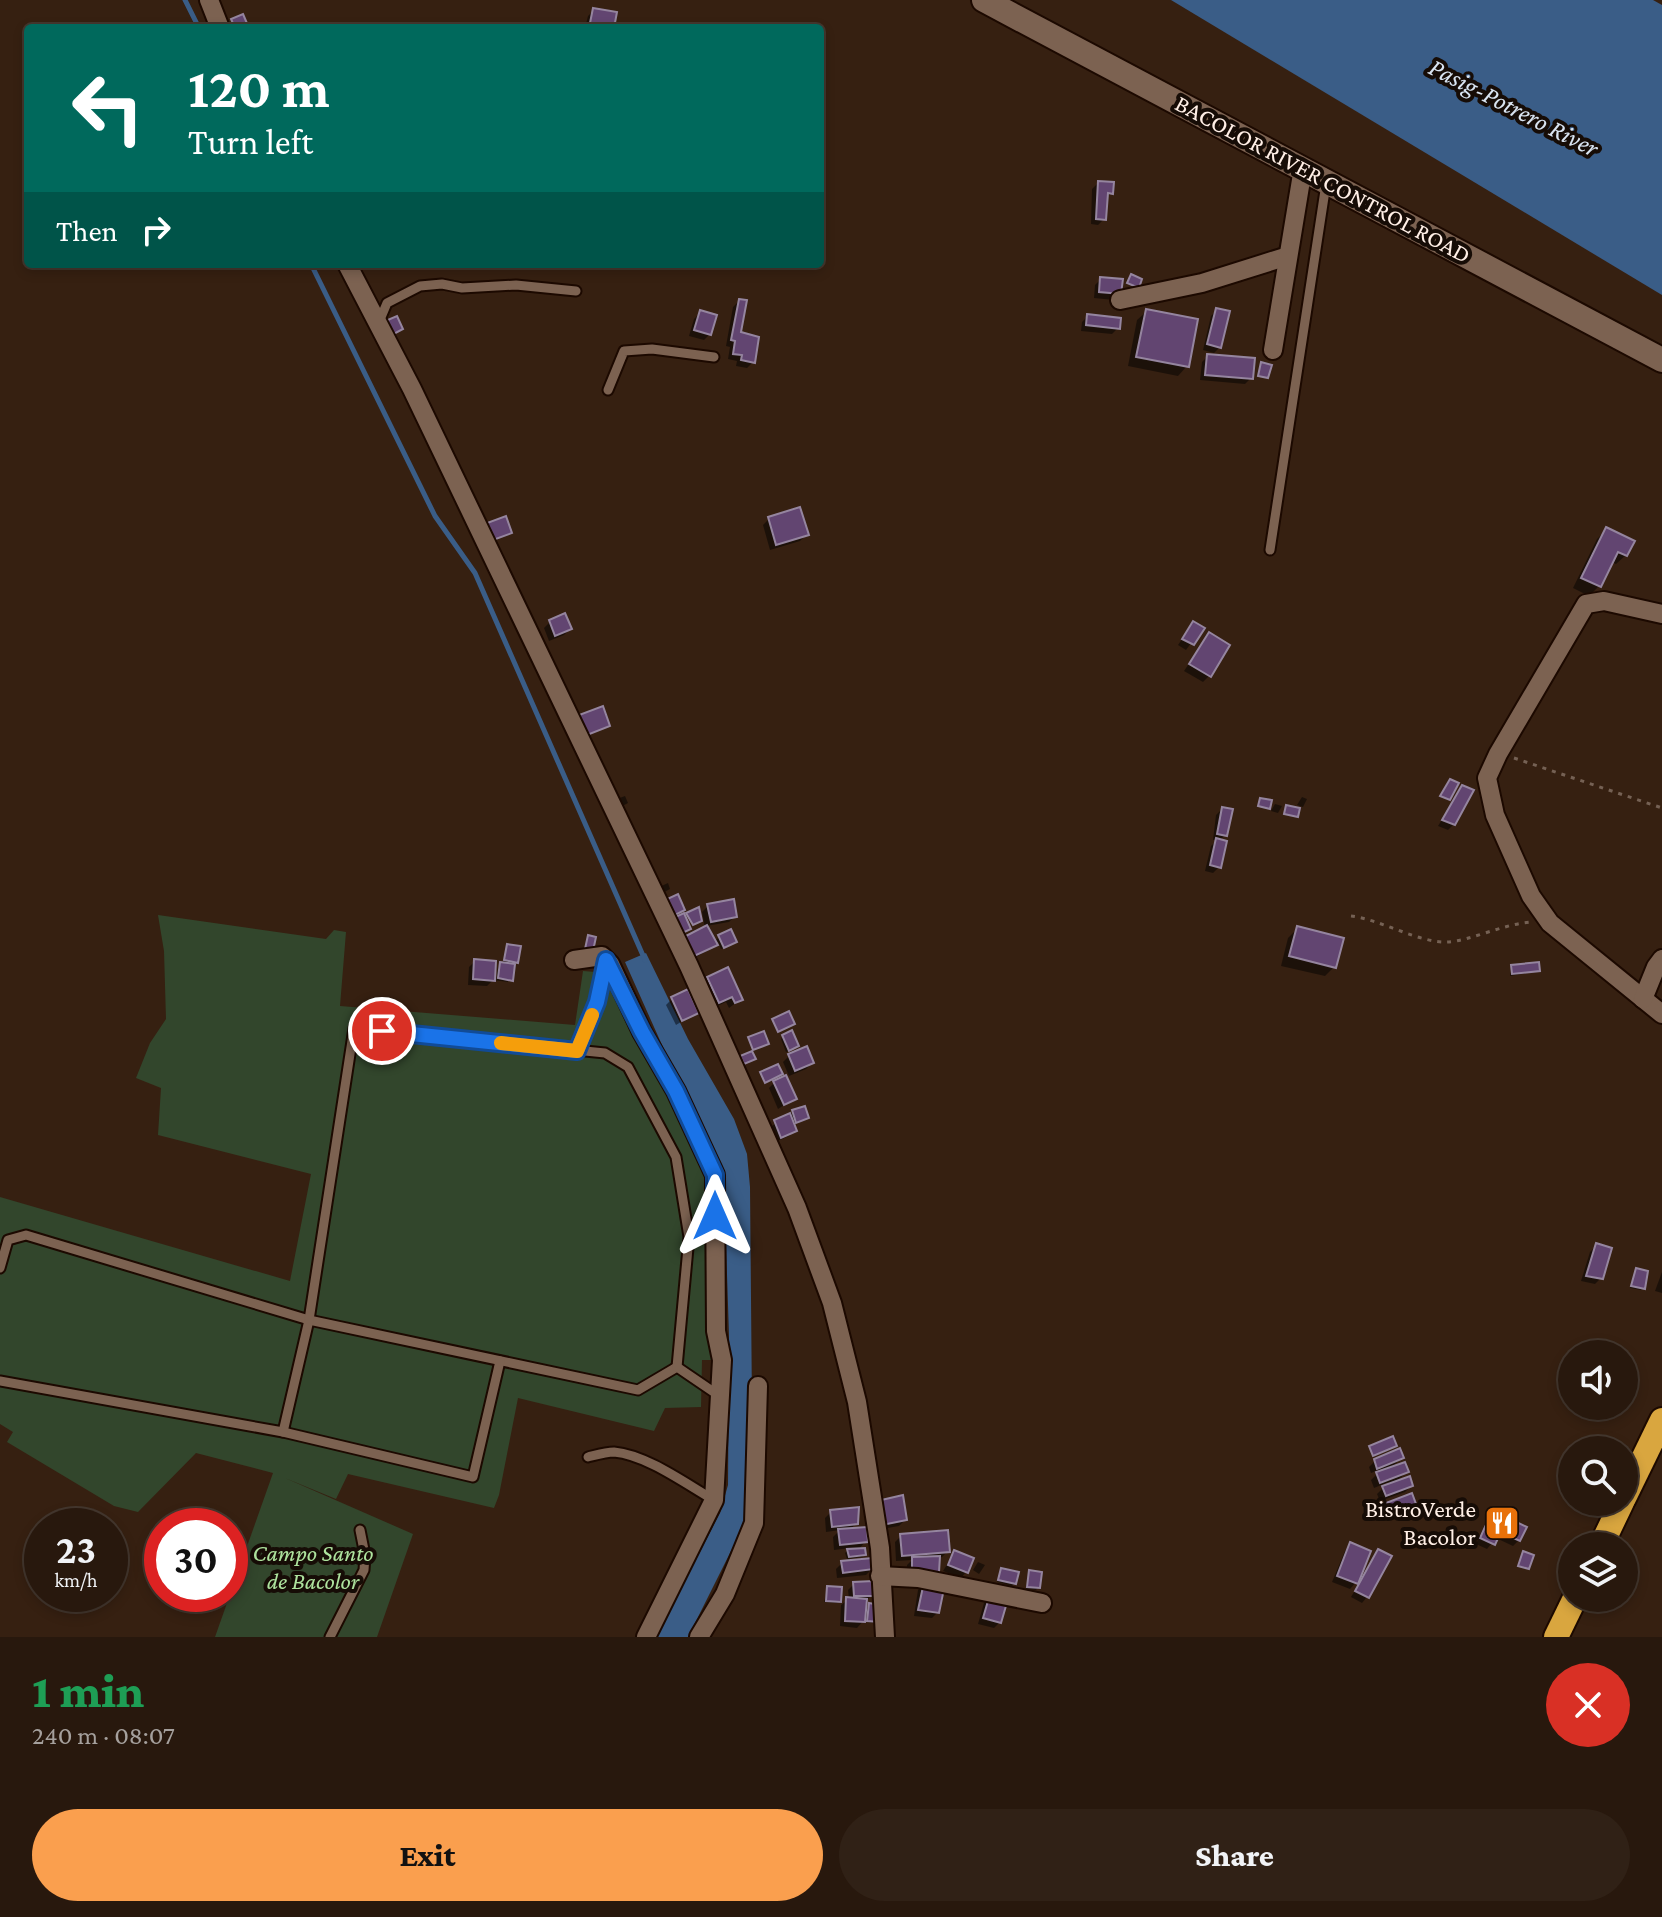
<!DOCTYPE html>
<meta charset="utf-8">
<style>
body{margin:0;font-family:"Crimson Pro",serif;background:#302116;color:#f1f3f6;height:100vh;display:flex;flex-direction:column;font-size:30px;white-space:nowrap}
*{box-sizing:border-box;margin:0}
p{font-size:26px;color:#a5a09d}
.icon{flex:none;width:44px;height:44px;fill:none;stroke:currentColor;stroke-width:2;stroke-linecap:round;stroke-linejoin:round}
.map{position:relative;height:1637px;overflow:hidden}
.side{display:flex;flex-direction:column;background:#28180d;flex:1}
.side>*{flex:none}
.banner{position:absolute;left:24px;top:24px;width:800px;height:244px;border-radius:8px;box-shadow:0 4px 12px #0003,0 0 0 2px #44372e;background:#00695c;color:#fff;overflow:hidden}
.fabs{position:absolute;left:1558px;top:1340px;display:grid;gap:16px}
.fabs a{display:grid;place-items:center;width:80px;height:80px;border-radius:50%;background:#28180d;box-shadow:0 4px 12px #0003,0 0 0 2px #44372e;font-size:40px}
.speed{position:absolute;left:24px;top:1508px;display:flex;gap:16px;font-size:40px;font-weight:700;text-align:center}
.speed>*{display:grid;place-content:center;width:104px;height:104px;border-radius:50%;background:#28180d;box-shadow:0 4px 12px #0003,0 0 0 2px #44372e;line-height:1}
.speed small{font-size:20px;font-weight:400}
.speed .limit{border:12px solid #d22;background:#fff;color:#111}
.pin{position:absolute;display:grid;place-items:center;width:68px;height:68px;color:#fff;margin:-34px;border:4px solid #fff;border-radius:50%;box-shadow:0 2px 8px #0007}
.me{position:absolute;width:88px;margin:-44px;rotate:0deg;stroke-linejoin:round;filter:drop-shadow(0 0 6px #0008)}
.turn{display:flex;align-items:center;gap:28px;height:168px;padding:0 32px;font-size:36px}
.turn .icon{width:104px;height:104px;stroke-width:2.5}
.turn b{display:block;font-size:56px;line-height:68px}
.then{display:flex;align-items:center;height:76px;padding:0 32px;background:#0003;gap:16px;font-size:30px}
.round{display:grid;place-items:center;flex:none;width:84px;height:84px;border-radius:42px;background:#302116}
.head{display:flex;align-items:center;justify-content:space-between;height:136px;padding:0 32px}
h1{font-size:48px;font-weight:800;line-height:60px;color:#1e9e55}
.cta{display:flex;gap:16px;margin-top:auto;padding:16px 32px}
.cta a{flex:1;height:92px;border-radius:48px;background:#fa9f4e;color:#111;font-size:32px;font-weight:800;line-height:92px;text-align:center}
.cta a+a{background:#302116;color:#f1f3f6}
.map>svg:first-child{display:block}
.green{fill:#32462c}
.water{fill:#3a5d87}
.shadow{fill:#0007}
.lines{fill:none;stroke-linecap:round;stroke-linejoin:round}
.stream{stroke:#3a5d87;stroke-width:5}
.building{fill:#624571;stroke:#95859f;stroke-width:2}
.lane-casing{stroke:#1c0900;stroke-width:13}
.street-casing{stroke:#1c0900;stroke-width:22}
.secondary-casing{stroke:#1c0900;stroke-width:28}
.highway-casing{stroke:#1c0900;stroke-width:28}
.path{stroke:#756154;stroke-width:3;stroke-dasharray:4 6;stroke-linecap:butt}
.lane{stroke:#7c6251;stroke-width:9}
.street{stroke:#7c6251;stroke-width:18}
.secondary{stroke:#7c6251;stroke-width:24}
.highway{stroke:#d9a63f;stroke-width:24}
.route-casing{stroke:#114b97;stroke-width:20}
.route{stroke:#1a73e8;stroke-width:14}
.slow{stroke:#f59e0b;stroke-width:14}
.labels{text-anchor:middle;stroke-width:8;stroke-linejoin:round;paint-order:stroke}
.street-label{font-size:24px;fill:#ffefe6;stroke:#160c06}
.poi-label{font-size:24px;fill:#ffefe6;stroke:#160c06;text-anchor:end}
.park-label{font-size:24px;font-style:italic;fill:#aee39e;stroke:#160c06}
.water-label{font-size:26px;font-style:italic;fill:#d9e4f1;stroke:#160c06}
</style>
<div class="map">
<svg width="1662" height="1637" viewBox="0 0 1662 1637">
<rect width="100%" height="100%" fill="#362011"/>
<polygon class="green" points="158,915 326,939 334,930 346,932 340,1006 575,1025 583,971 608,973 661,1075 710,1184 713,1360 702,1360 701,1407 665,1408 654,1431 518,1398 499,1495 494,1508 348,1474 336,1499 285,1478 413,1534 377,1637 215,1637 273,1473 196,1453 138,1512 114,1506 7,1442 13,1432 0,1424 0,1197 290,1281 311,1174 158,1135 161,1088 136,1078 150,1043 166,1019 164,951"/>
<g class="water">
<polygon points="1171,0 1653,0 1662,5 1662,295"/>
<polygon points="646,953 688,1039 734,1119 747,1154 750,1187 752,1408 749,1515 688,1637 656,1637 720,1513 728,1485 729,1335 724,1184 625,962"/>
</g>
<g class="shadow">
<polygon points="594,10 612,28 585,28 588,16"/>
<polygon points="1098,183 1111,193 1105,199 1104,219 1098,225 1091,224 1092,189"/>
<polygon points="1101,279 1121,281 1114,300 1094,298 1095,285"/>
<polygon points="739,301 739,333 753,362 747,368 736,366 737,361 728,359 730,347 726,346 733,307"/>
<polygon points="1217,310 1220,347 1214,353 1203,350 1211,316"/>
<polygon points="1147,311 1187,366 1178,376 1128,366 1137,320"/>
<polygon points="700,313 710,334 704,340 689,336 694,319"/>
<polygon points="1088,316 1118,328 1112,334 1081,331 1082,322"/>
<polygon points="1208,356 1251,378 1245,384 1200,380 1202,362"/>
<polygon points="769,519 806,535 800,541 770,550 763,525"/>
<polygon points="1606,530 1626,555 1616,564 1611,562 1599,586 1589,596 1573,588 1597,539"/>
<polygon points="550,622 570,629 564,635 549,641 544,628"/>
<polygon points="1193,623 1202,628 1186,650 1178,645"/>
<polygon points="1209,634 1209,676 1203,682 1184,671"/>
<polygon points="1462,788 1454,824 1448,830 1438,826"/>
<polygon points="625,796 628,803 617,809 617,799"/>
<polygon points="1302,797 1307,799 1303,807 1297,805"/>
<polygon points="1275,804 1282,806 1278,813 1271,811"/>
<polygon points="1222,809 1225,835 1219,841 1219,867 1213,873 1205,871 1211,846 1217,840 1213,840 1216,815"/>
<polygon points="668,883 670,889 657,896 657,888"/>
<polygon points="708,906 735,916 729,922 706,926 714,942 719,937 732,944 721,949 718,942 709,950 686,962 705,928 702,912"/>
<polygon points="1298,928 1334,967 1325,976 1281,966 1288,938"/>
<polygon points="508,946 516,962 508,982 493,980 487,986 468,985 469,967 475,961 496,980 498,967 502,964"/>
<polygon points="1512,967 1538,971 1510,976"/>
<polygon points="727,970 741,999 729,1008 726,1002 713,1008 702,985 708,979"/>
<polygon points="672,999 697,1012 676,1025 666,1005"/>
<polygon points="783,1036 794,1048 786,1052 781,1039"/>
<polygon points="789,1056 812,1063 806,1069 789,1076 783,1062"/>
<polygon points="775,1082 795,1098 778,1109 769,1088"/>
<polygon points="793,1112 807,1118 792,1124 795,1130 789,1136 775,1142 769,1128"/>
<polygon points="1596,1246 1601,1278 1595,1284 1581,1281 1590,1252"/>
<polygon points="1636,1271 1643,1288 1641,1290 1630,1288"/>
<polygon points="1662,1272 1662,1293 1655,1291"/>
<polygon points="1401,1458 1390,1469 1406,1472 1394,1484 1411,1486 1405,1492 1380,1501 1377,1494 1389,1482 1374,1488 1371,1480 1382,1469 1371,1473 1369,1467 1375,1461"/>
<polygon points="1583,1502 1601,1502 1595,1510"/>
<polygon points="1414,1503 1408,1509 1376,1521 1374,1514 1379,1508"/>
<polygon points="872,1509 905,1520 899,1526 876,1530"/>
<polygon points="1494,1511 1498,1534 1510,1522 1519,1540 1513,1546 1496,1538 1487,1549 1476,1544 1488,1517"/>
<polygon points="831,1512 856,1523 850,1530 866,1541 858,1550 864,1554 862,1557 847,1559 845,1553 850,1548 834,1550 833,1537 840,1530 826,1532 825,1518"/>
<polygon points="901,1536 948,1551 942,1557 938,1558 937,1571 931,1577 907,1577 907,1565 912,1560 896,1561 895,1542"/>
<polygon points="1351,1545 1358,1580 1350,1589 1332,1582 1345,1551"/>
<polygon points="1379,1551 1367,1597 1362,1603 1351,1597"/>
<polygon points="955,1552 966,1572 961,1578 943,1571"/>
<polygon points="978,1562 985,1565 979,1574 973,1570"/>
<polygon points="842,1563 872,1569 866,1575 837,1578 836,1569"/>
<polygon points="1002,1570 1015,1583 1012,1586 997,1582"/>
<polygon points="1029,1572 1038,1587 1036,1590 1026,1589"/>
<polygon points="854,1584 872,1595 866,1601 864,1611 870,1605 877,1621 875,1623 866,1622 866,1618 857,1628 840,1626 841,1605 849,1599 848,1590"/>
<polygon points="924,1584 938,1612 932,1618 914,1616 918,1590"/>
<polygon points="828,1588 839,1601 837,1603 824,1602"/>
<polygon points="990,1597 1000,1622 994,1628 978,1624 984,1603"/>
</g>
<g class="lines">
<g class="stream">
<polyline points="185,0 199,28"/>
<polyline points="311,264 435,516 475,573 645,960"/>
</g>
</g>
<g class="building">
<polygon points="593,8 617,12 614,28 589,28"/>
<polygon points="243,14 249,28 235,28 231,19"/>
<polygon points="1098,181 1114,182 1113,194 1108,193 1106,220 1096,219"/>
<polygon points="1131,274 1142,279 1139,288 1127,283"/>
<polygon points="1100,277 1123,279 1121,294 1099,292"/>
<polygon points="739,299 747,300 741,332 759,337 755,363 741,360 742,355 733,354 735,341 731,340"/>
<polygon points="1216,308 1230,311 1221,348 1207,344"/>
<polygon points="1146,309 1198,319 1189,367 1136,357"/>
<polygon points="700,310 717,315 711,335 694,330"/>
<polygon points="1087,314 1121,318 1120,329 1086,325"/>
<polygon points="397,316 403,329 390,336 383,322"/>
<polygon points="1207,354 1255,358 1253,379 1205,375"/>
<polygon points="1261,362 1272,365 1268,378 1258,376"/>
<polygon points="800,507 809,535 776,545 768,517"/>
<polygon points="506,516 512,533 493,540 487,523"/>
<polygon points="1606,527 1635,541 1627,556 1618,552 1601,587 1581,578"/>
<polygon points="565,613 572,629 555,636 549,620"/>
<polygon points="1193,621 1205,628 1194,645 1182,639"/>
<polygon points="1209,632 1230,645 1211,677 1189,664"/>
<polygon points="603,706 610,726 587,735 579,715"/>
<polygon points="1450,779 1459,783 1450,800 1440,796"/>
<polygon points="1462,785 1474,790 1455,825 1442,820"/>
<polygon points="1260,798 1272,800 1270,809 1258,806"/>
<polygon points="1286,805 1300,808 1298,817 1284,814"/>
<polygon points="1222,807 1233,809 1227,836 1217,834"/>
<polygon points="1216,838 1227,841 1221,868 1210,865"/>
<polygon points="678,894 685,910 671,917 663,901"/>
<polygon points="734,899 737,917 711,922 707,904"/>
<polygon points="699,907 702,921 693,925 686,913"/>
<polygon points="684,913 691,929 678,935 671,919"/>
<polygon points="707,925 718,945 692,957 682,938"/>
<polygon points="1297,926 1344,938 1336,968 1289,956"/>
<polygon points="731,929 737,942 724,948 718,935"/>
<polygon points="588,935 596,937 593,951 585,949"/>
<polygon points="507,944 521,946 518,963 504,960"/>
<polygon points="474,959 496,961 495,981 473,979"/>
<polygon points="500,962 515,964 513,981 498,978"/>
<polygon points="1539,962 1540,971 1512,974 1511,965"/>
<polygon points="728,967 743,1000 735,1003 732,997 719,1003 707,977"/>
<polygon points="688,989 699,1013 682,1021 671,997"/>
<polygon points="789,1011 795,1024 778,1032 772,1019"/>
<polygon points="792,1030 799,1046 789,1051 782,1035"/>
<polygon points="764,1031 769,1044 753,1050 748,1037"/>
<polygon points="807,1046 814,1063 795,1071 788,1054"/>
<polygon points="752,1051 756,1059 744,1064 740,1056"/>
<polygon points="778,1064 783,1074 765,1083 760,1072"/>
<polygon points="786,1075 797,1099 784,1105 773,1081"/>
<polygon points="805,1106 809,1118 796,1123 792,1110"/>
<polygon points="790,1113 797,1131 781,1138 774,1120"/>
<polygon points="1596,1243 1612,1248 1603,1279 1586,1276"/>
<polygon points="1636,1268 1648,1271 1645,1289 1631,1286"/>
<polygon points="1393,1436 1397,1446 1373,1456 1369,1446"/>
<polygon points="1400,1448 1404,1458 1377,1469 1374,1459"/>
<polygon points="1405,1462 1409,1472 1380,1483 1376,1472"/>
<polygon points="1410,1476 1413,1486 1386,1496 1382,1486"/>
<polygon points="1412,1493 1416,1504 1383,1517 1378,1506"/>
<polygon points="903,1495 907,1520 882,1525 877,1501"/>
<polygon points="859,1507 858,1524 832,1527 830,1510"/>
<polygon points="1493,1509 1508,1516 1495,1545 1480,1538"/>
<polygon points="1510,1519 1527,1527 1520,1541 1504,1534"/>
<polygon points="867,1527 868,1542 840,1545 838,1529"/>
<polygon points="948,1530 950,1552 902,1556 900,1534"/>
<polygon points="1350,1542 1371,1551 1358,1584 1337,1576"/>
<polygon points="865,1548 866,1555 849,1557 847,1549"/>
<polygon points="1378,1549 1392,1556 1369,1598 1355,1591"/>
<polygon points="954,1550 974,1558 968,1573 948,1565"/>
<polygon points="1523,1551 1534,1555 1529,1569 1518,1566"/>
<polygon points="940,1556 939,1572 912,1572 912,1557"/>
<polygon points="872,1558 874,1569 843,1573 841,1561"/>
<polygon points="1001,1568 1019,1572 1016,1584 998,1580"/>
<polygon points="1029,1570 1042,1572 1040,1588 1027,1587"/>
<polygon points="873,1581 874,1596 854,1596 853,1582"/>
<polygon points="924,1582 945,1584 939,1613 918,1610"/>
<polygon points="827,1586 842,1587 841,1602 826,1601"/>
<polygon points="990,1594 1008,1599 1001,1623 983,1618"/>
<polygon points="846,1597 867,1599 865,1622 845,1621"/>
<polygon points="869,1603 880,1605 879,1622 867,1621"/>
</g>
<g class="lines">
<g class="lane-casing">
<g id="lane">
<polyline points="379,322 387,303 420,286 442,284 462,288 516,285 576,291"/>
<polyline points="608,390 624,351 652,349 714,357"/>
<polyline points="1270,550 1326,184"/>
<polyline points="577,1051 597,1002 606,960"/>
<polyline points="0,1268 8,1240 26,1235 309,1320 638,1390 677,1367"/>
<polyline points="677,1367 721,1397"/>
<polyline points="0,1381 283,1432 473,1477 500,1361"/>
<polyline points="283,1432 309,1320 354,1028 605,1053 628,1067 676,1157 689,1237 677,1367"/>
<path d="M588 1457C596 1455 606 1452 614 1452 647 1455 686 1484 714 1500"/>
<polyline points="330,1637 364,1570 365,1555 360,1530"/>
</g>
</g>
<g class="street-casing">
<g id="street">
<polyline points="209,0 220,28"/>
<polyline points="347,264 412,389 689,966 797,1208 832,1303 857,1402 880,1548 885,1637"/>
<polyline points="1120,300 1202,283 1288,256"/>
<polyline points="1273,350 1303,168"/>
<polyline points="1662,614 1604,601 1586,604 1498,754 1487,778 1495,815 1531,896 1550,923 1662,1014"/>
<polyline points="574,960 602,956 610,964 642,1032 676,1091 715,1175 716,1331 722,1360 714,1500 646,1637"/>
<polyline points="1643,999 1656,967 1662,959"/>
<polyline points="880,1576 918,1578 1042,1603"/>
<polyline points="699,1637 725,1594 754,1523 758,1386"/>
</g>
</g>
<g class="secondary-casing">
<polyline id="secondary" points="984,0 1662,360"/>
</g>
<g class="highway-casing">
<g id="highway">
<polyline points="1624,1498 1662,1420"/>
<polyline points="1601,1546 1622,1502"/>
<polyline points="1556,1637 1575,1598"/>
</g>
</g>
<g class="path">
<polyline points="1514,758 1662,808"/>
<path d="M1351 916C1382 920 1419 943 1447 942 1470 941 1503 924 1531 922"/>
</g>
<use href="#lane" class="lane"/>
<use href="#street" class="street"/>
<use href="#secondary" class="secondary"/>
<use href="#highway" class="highway"/>
</g>
<g class="lines">
<g class="route-casing">
<polyline id="route" points="382,1031 577,1051 597,1002 606,960 642,1032 676,1091 715,1175 715,1216"/>
</g>
<use href="#route" class="route"/>
<polyline class="slow" points="501,1043 577,1051 592,1015"/>
</g>
<defs>
<g id="restaurant-square" transform="scale(1.8)"><rect x="-9" y="-9" width="18" height="18" rx="4" fill="#e8710a" stroke="#160c06"/><path d="M-5-6h1v4h1v-4h1v4h1v-4h1v5L-1.5 .5V6h-2V.5L-5-1ZM5-6V6H3V1.5H1.5Q1.5-4 5-6Z" fill="#fff"/></g>
</defs>
<g fill-rule="evenodd">
<use href="#restaurant-square" x="1502" y="1523"/>
</g>
<g class="labels">
<g class="street-label">
<text transform="translate(1323 179) rotate(28)" y="8">BACOLOR RIVER CONTROL ROAD</text>
</g>
<g class="poi-label">
<text x="1476" y="1517">BistroVerde<tspan x="1476" dy="28">Bacolor</tspan></text>
</g>
<g class="park-label">
<text x="313" y="1561">Campo Santo<tspan x="313" dy="28">de Bacolor</tspan></text>
</g>
<g class="water-label">
<text transform="translate(1514 107) rotate(27)" y="9">Pasig-Potrero River</text>
</g>
</g>
</svg>
<div class="fabs">
<a><svg class="icon" aria-label="sound" viewBox="0 0 24 24"><path d="M4 9h4l5-4v14l-5-4H4zM17 9q2 3 0 6"/></svg></a>
<a><svg class="icon" aria-label="search" viewBox="0 0 24 24"><circle cx="10" cy="10" r="6"/><path d="M15 15l6 6"/></svg></a>
<a><svg class="icon" aria-label="layers" viewBox="0 0 24 24"><path d="M12 4l9 5-9 5-9-5zM3 14l9 5 9-5"/></svg></a>
</div>
<div class="speed"><div>23<small>km/h</small></div><div class="limit">30</div></div>
<div class="pin" style="left:382px;top:1031px;background:#d93025"><svg class="icon" aria-label="arrive" viewBox="0 0 24 24"><path d="M6 21V4h12l-3 4 3 4H6"/></svg></div>
<svg class="me" style="left:715px;top:1216px" viewBox="-20 -20 40 40"><path d="M0-17L14 15 0 8-14 15z" fill="#1a73e8" stroke="#fff" stroke-width="4"/></svg>
<div class="banner">
<div class="turn"><svg class="icon" aria-label="left" viewBox="0 0 24 24"><path d="M17 20v-9H6M10 6l-5 5 5 5"/></svg><div><b>120 m</b>Turn left</div></div>
<div class="then">Then<svg class="icon" aria-label="right" viewBox="0 0 24 24"><path d="M7 20v-9h11M14 6l5 5-5 5"/></svg></div>
</div>
</div>
<section class="side">
<div class="head"><div><h1>1 min</h1><p>240 m · 08:07</p></div><a class="round" style="background:#d93025;color:#fff"><svg class="icon" aria-label="close" viewBox="0 0 24 24"><path d="M6 6l12 12M18 6L6 18"/></svg></a></div>
<div class="cta"><a>Exit</a><a>Share</a></div>
</section>
